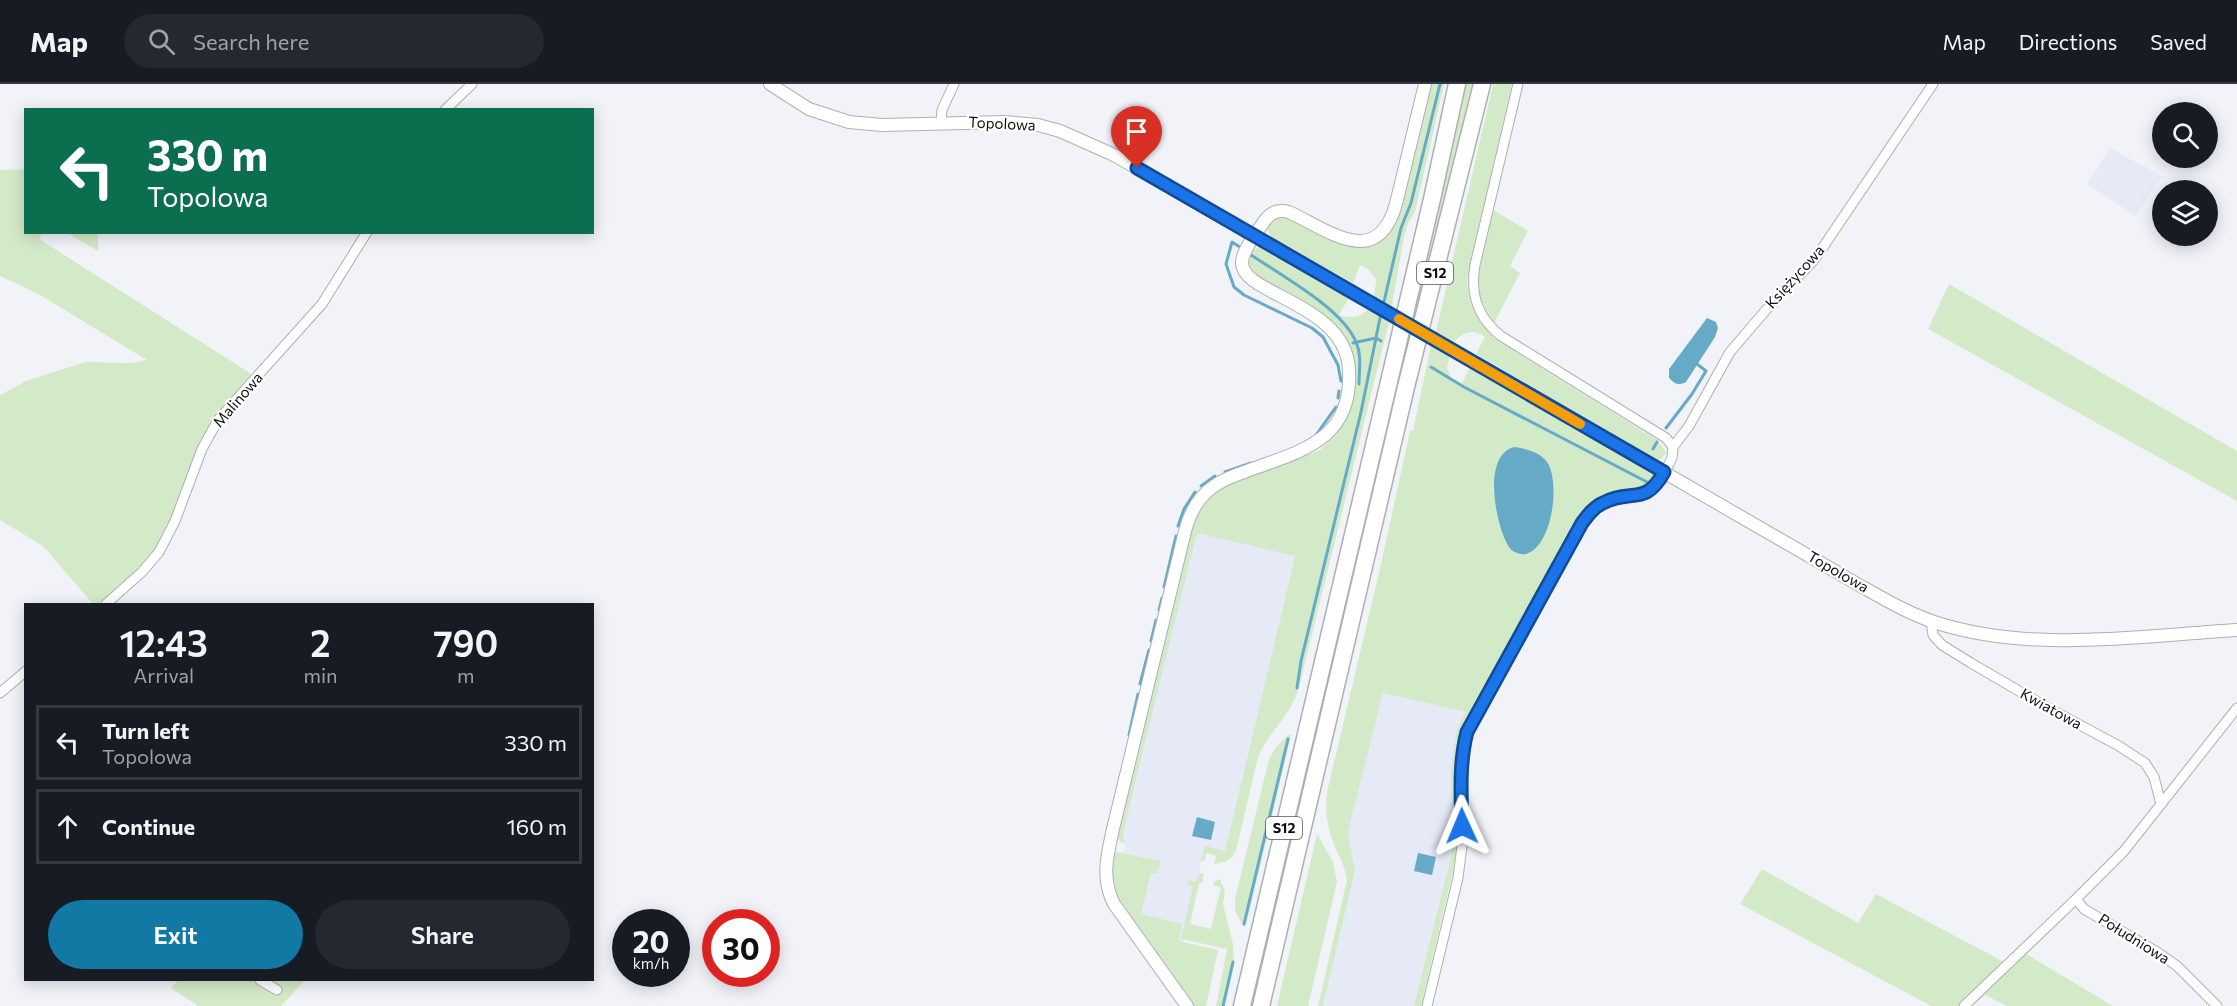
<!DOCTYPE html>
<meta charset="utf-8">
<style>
body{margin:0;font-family:Commissioner,sans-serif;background:#242831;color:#f1f3f6;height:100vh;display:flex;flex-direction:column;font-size:22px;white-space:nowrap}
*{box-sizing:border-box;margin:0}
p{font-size:20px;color:#9ea1a6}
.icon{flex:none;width:33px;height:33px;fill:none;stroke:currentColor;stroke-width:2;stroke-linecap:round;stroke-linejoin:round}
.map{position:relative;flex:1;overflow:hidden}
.details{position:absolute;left:24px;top:519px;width:570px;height:378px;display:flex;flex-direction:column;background:#171b24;border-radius:0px;box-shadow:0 3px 15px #0003}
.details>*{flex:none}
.guide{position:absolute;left:24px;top:24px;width:570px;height:126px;border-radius:0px;box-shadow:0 3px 15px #0003;background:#0b6e4f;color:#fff;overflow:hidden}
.controls{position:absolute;left:2152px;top:18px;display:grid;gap:12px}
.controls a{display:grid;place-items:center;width:66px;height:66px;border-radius:50%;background:#171b24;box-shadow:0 3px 15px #0003;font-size:30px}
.speed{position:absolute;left:612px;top:825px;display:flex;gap:12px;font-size:30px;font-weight:700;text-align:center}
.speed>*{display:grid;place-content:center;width:78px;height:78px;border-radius:50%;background:#171b24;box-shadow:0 3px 15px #0003;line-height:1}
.speed small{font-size:15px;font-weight:400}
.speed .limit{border:9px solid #d22;background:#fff;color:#111}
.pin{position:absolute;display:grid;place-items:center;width:51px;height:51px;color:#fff;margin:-62px -26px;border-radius:50% 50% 50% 0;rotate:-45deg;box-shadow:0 0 6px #0007}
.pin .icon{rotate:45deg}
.me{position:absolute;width:66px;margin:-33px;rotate:359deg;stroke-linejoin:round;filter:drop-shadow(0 0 4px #0008)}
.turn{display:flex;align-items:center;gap:21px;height:126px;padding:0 24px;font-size:27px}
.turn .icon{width:78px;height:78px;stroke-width:2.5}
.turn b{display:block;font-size:42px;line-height:51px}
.eta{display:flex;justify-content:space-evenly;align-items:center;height:102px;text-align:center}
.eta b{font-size:36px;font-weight:600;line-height:42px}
.cta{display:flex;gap:12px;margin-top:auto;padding:12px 24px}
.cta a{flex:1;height:69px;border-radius:36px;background:#1179a4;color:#fff;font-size:24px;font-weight:600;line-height:69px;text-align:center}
.cta a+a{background:#242831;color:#f1f3f6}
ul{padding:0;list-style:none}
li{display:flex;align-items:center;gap:18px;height:75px;margin:0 12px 9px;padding:0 12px;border:3px solid #363941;border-radius:0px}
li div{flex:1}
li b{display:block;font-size:22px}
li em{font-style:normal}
header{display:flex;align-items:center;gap:36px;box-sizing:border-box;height:84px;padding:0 30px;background:#171b24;border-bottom:2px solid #363941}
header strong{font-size:28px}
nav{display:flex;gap:33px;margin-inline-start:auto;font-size:21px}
.search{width:420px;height:54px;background:#242831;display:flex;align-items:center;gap:15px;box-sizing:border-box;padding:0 21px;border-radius:33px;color:#9ea1a6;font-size:22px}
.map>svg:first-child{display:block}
.built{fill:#e6e9f6}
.green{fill:#d3eac8;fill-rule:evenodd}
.water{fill:#65abc7}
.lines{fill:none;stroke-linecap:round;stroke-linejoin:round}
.stream{stroke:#65abc7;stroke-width:3}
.street-casing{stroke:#adafb4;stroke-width:11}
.secondary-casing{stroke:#adafb4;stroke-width:14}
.highway-casing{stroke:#adafb4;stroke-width:19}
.street{stroke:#fff;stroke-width:9}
.secondary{stroke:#fff;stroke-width:12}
.highway{stroke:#fff;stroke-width:16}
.secondary-bridge-casing{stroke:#adafb4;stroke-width:14;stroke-linecap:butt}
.secondary-bridge{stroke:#fff;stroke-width:12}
.route-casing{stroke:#114b97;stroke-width:15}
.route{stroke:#1a73e8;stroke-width:10}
.slow{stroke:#f59e0b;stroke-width:10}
.labels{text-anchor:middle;stroke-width:4.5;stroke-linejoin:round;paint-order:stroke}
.shield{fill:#fff;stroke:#565658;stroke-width:1.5}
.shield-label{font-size:14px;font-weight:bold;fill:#0e0e10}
.street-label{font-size:15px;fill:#0e0e10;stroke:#fff}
</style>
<header>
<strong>Map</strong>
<div class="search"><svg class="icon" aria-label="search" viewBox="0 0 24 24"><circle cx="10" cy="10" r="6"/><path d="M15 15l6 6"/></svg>Search here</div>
<nav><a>Map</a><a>Directions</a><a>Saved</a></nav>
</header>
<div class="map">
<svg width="2237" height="922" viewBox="0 0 2237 922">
<rect width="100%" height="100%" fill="#f2f3f9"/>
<g class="built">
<polygon points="2110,64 2162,92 2136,132 2087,100"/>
<polygon points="1197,448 1295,471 1225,767 1205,763 1182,863 1151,856 1117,770 1124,768 1126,759 1123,753 1130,720"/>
<polygon points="1383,608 1466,628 1451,687 1452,768 1414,922 1323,922 1355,787 1348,748"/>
</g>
<g class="green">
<path d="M1430 0H1444L1415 128 1408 139 1404 152 1389 238 1298 607C1290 632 1268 649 1258 673L1236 767C1232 776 1224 779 1214 780L1216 772 1207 769 1204 777H1201L1205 762 1225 767 1295 472 1197 449 1130 720 1123 753 1126 759 1121 758 1116 751 1189 443 1206 416 1223 402 1320 366 1337 350 1347 330 1354 285 1346 256 1323 231 1252 189 1248 179 1252 167 1259 163 1269 165 1349 214 1339 231C1366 240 1375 219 1376 195L1368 185 1360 181 1353 199 1272 154 1267 145C1272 137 1276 133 1285 133 1328 144 1364 194 1398 134Z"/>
<polygon points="1464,0 1472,0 1255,922 1248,922 1428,155 1433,155 1434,148 1430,146"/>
<path d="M1493 0H1512L1467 195C1470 226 1476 235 1498 257L1657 356 1667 369 1658 377 1476 270 1485 253C1474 245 1463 247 1454 258L1436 248Z"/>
<path d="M25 85 26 148 42 149 39 155 253 291 205 350 199 362C185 394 178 432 158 462 143 485 120 503 98 520H93L43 462 0 436V311L26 297 85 278 133 279 147 276 40 211 0 192V86Z"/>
<path d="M1493 126 1528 147 1510 182 1520 189 1494 239C1487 227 1478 214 1478 200 1477 176 1487 150 1493 126Z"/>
<polygon points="67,149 98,149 98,167"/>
<polygon points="1949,200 2237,367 2237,417 1928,245"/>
<path d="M1431 261 1450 272 1447 284 1451 294 1461 301 1470 283 1654 388C1657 413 1618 406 1603 413 1595 417 1590 422 1584 429L1502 576 1459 668 1457 770 1421 922H1414L1452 768 1451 687 1457 645 1466 628 1383 609 1348 748 1355 787 1323 922H1318L1347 796C1344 779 1340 776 1334 760 1327 742 1325 727 1327 708L1379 489 1410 347H1413ZM1514 363C1565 369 1557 415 1544 451L1510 465 1501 443 1493 406Z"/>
<polygon points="1288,651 1291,651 1246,842 1243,842 1235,827 1235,815 1269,675 1276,663"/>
<polygon points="1317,750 1333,778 1337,798 1308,922 1277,922"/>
<polygon points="1117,768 1161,777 1157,790 1151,789 1141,830 1182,840 1179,857 1218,866 1206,922 1190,922 1117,816 1112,805 1112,771"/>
<polygon points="1762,785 1858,839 1876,810 2004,878 2018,865 2113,922 2007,922 1985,911 1972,922 1931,922 1740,820"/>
<polygon points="1199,789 1204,790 1202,799 1199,799 1190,840 1211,845 1221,803 1213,801 1215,797 1220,795 1225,807 1223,820 1233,860 1234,879 1225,922 1216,922 1227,865 1181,855 1193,802 1187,800 1188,796 1196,798"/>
<polygon points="178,896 305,896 281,922 198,922 171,904"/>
</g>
<g class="water">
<path d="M1707 234 1716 238 1718 244 1715 253 1686 298C1678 302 1675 300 1669 294V285Z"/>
<path d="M1514 363C1525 364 1540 368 1547 378 1561 398 1552 463 1526 470 1520 471 1512 468 1509 463 1496 443 1481 372 1514 363Z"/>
<polygon points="1197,733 1215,738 1211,756 1192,752"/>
<polygon points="1418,769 1436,773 1432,791 1414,787"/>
</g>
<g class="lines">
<g class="stream">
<polyline points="1243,165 1232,158 1226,180 1234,203 1244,211 1312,244 1323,253 1338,281 1341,297"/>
<path d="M1248 169C1279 190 1342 224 1356 258 1362 271 1359 286 1359 300"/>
<polyline points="1383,222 1401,144 1411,119 1440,0"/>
<polyline points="1353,259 1376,254 1381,257"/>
<polyline points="1431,283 1464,303 1647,398"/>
<polyline points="1338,314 1339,307"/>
<polyline points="1666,344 1692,310 1706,287 1697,280"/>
<polyline points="1316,351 1336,323"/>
<polyline points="1653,365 1657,358"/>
<polyline points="1225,388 1251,379"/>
<polyline points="1201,402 1215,392"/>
<polyline points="1178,442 1184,425 1195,408"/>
<polyline points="1164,503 1176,452"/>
<polyline points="1159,526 1162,514"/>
<polyline points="1151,557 1156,536"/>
<polyline points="1140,600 1149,566"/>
<polyline points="1297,604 1301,577 1361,328 1381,229"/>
<polyline points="1129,651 1138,610"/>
<polyline points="1244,840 1288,655"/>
<polyline points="1223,922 1233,878"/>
</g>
<g class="street-casing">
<g id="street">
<path d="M1518 0 1475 181C1470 210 1477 233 1501 252L1666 354 1673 363"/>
<polyline points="445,26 472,0"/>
<polyline points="941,38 942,26 954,0"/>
<polyline points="106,520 142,488 159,468 175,437 202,365 218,336 322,220 367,148"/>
<polyline points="1931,537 1933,551 1942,561 1971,579 2043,621 2119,662 2145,679 2154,693 2161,720"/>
<polyline points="0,609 26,587"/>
<polyline points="2076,815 2084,825 2157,868 2177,882 2217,922"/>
<polyline points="260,896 277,906"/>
<polyline points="1427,922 1458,794 1462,762 1462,666 1467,648 1479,625 1588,432 1595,424 1606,417 1643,410 1658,400 1672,374 1673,363 1689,342 1730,268 1766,226 1815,175 1933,0"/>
<polyline points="1964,922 2076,815 2124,767 2237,624"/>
</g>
</g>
<g class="secondary-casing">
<g id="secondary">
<polyline points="770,0 809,25 849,38 882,41 1005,38 1038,41 1060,47 1114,71 1346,205"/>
<path d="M1480 282 1859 501C1884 515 1909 530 1937 539 2032 569 2139 552 2237 546"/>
<path d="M1187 922 1114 820C1101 794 1107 772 1113 745L1185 447C1190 428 1198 413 1214 402 1224 395 1235 391 1247 387 1300 367 1353 357 1349 286 1346 219 1242 211 1242 179 1242 166 1256 150 1263 139 1270 129 1276 125 1289 128 1328 146 1377 187 1396 120L1425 0"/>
</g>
</g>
<g class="highway-casing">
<g id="highway">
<polyline points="1242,922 1432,115 1457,0"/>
<polyline points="1261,922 1406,303 1482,0"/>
</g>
</g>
<use href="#street" class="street"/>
<use href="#secondary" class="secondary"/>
<use href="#highway" class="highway"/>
<g class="secondary-bridge-casing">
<polyline id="secondary-bridge" points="1346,205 1480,282"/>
</g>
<use href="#secondary-bridge" class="secondary-bridge"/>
</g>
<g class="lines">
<g class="route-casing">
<path id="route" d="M1137 84 1664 388C1645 423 1631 404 1603 419 1594 423 1588 431 1582 439L1467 648C1459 679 1461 710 1462 742"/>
</g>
<use href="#route" class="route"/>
<polyline class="slow" points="1399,235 1580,340"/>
</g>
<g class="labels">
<g class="shield">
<rect x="1417" y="178" width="36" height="22" rx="4.5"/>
<rect x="1266" y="733" width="36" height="22" rx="4.5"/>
</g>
<g class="shield-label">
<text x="1435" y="194">S12</text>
<text x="1284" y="749">S12</text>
</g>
<g class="street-label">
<text transform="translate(1002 40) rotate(3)" y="5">Topolowa</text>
<text transform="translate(1795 193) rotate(-48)" y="5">Księżycowa</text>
<text transform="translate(238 316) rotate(-49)" y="5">Malinowa</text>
<text transform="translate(1838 488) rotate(30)" y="5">Topolowa</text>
<text transform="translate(2051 625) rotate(29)" y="5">Kwiatowa</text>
<text transform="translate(2134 855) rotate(32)" y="5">Południowa</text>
</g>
</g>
</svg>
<div class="controls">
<a><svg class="icon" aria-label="search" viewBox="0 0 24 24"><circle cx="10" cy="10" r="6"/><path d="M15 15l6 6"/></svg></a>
<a><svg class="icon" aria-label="layers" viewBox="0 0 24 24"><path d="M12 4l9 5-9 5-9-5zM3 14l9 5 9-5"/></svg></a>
</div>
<div class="speed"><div>20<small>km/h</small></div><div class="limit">30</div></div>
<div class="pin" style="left:1137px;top:84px;background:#d93025"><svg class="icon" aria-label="arrive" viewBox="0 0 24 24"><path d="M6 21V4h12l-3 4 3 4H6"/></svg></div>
<svg class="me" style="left:1462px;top:742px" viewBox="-20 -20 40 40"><path d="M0-17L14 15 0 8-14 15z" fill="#1a73e8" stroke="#fff" stroke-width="4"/></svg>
<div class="guide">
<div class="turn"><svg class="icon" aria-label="left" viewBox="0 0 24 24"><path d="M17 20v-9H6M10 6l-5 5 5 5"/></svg><div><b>330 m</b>Topolowa</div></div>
</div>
<section class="details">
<div class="eta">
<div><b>12:43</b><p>Arrival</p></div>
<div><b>2</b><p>min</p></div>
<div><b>790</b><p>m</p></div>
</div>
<ul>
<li><svg class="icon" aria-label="left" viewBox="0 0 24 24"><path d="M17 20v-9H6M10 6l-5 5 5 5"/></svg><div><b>Turn left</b><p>Topolowa</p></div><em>330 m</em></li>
<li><svg class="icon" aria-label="ahead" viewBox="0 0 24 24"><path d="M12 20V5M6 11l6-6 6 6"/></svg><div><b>Continue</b></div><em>160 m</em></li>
</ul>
<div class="cta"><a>Exit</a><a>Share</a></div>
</section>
</div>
